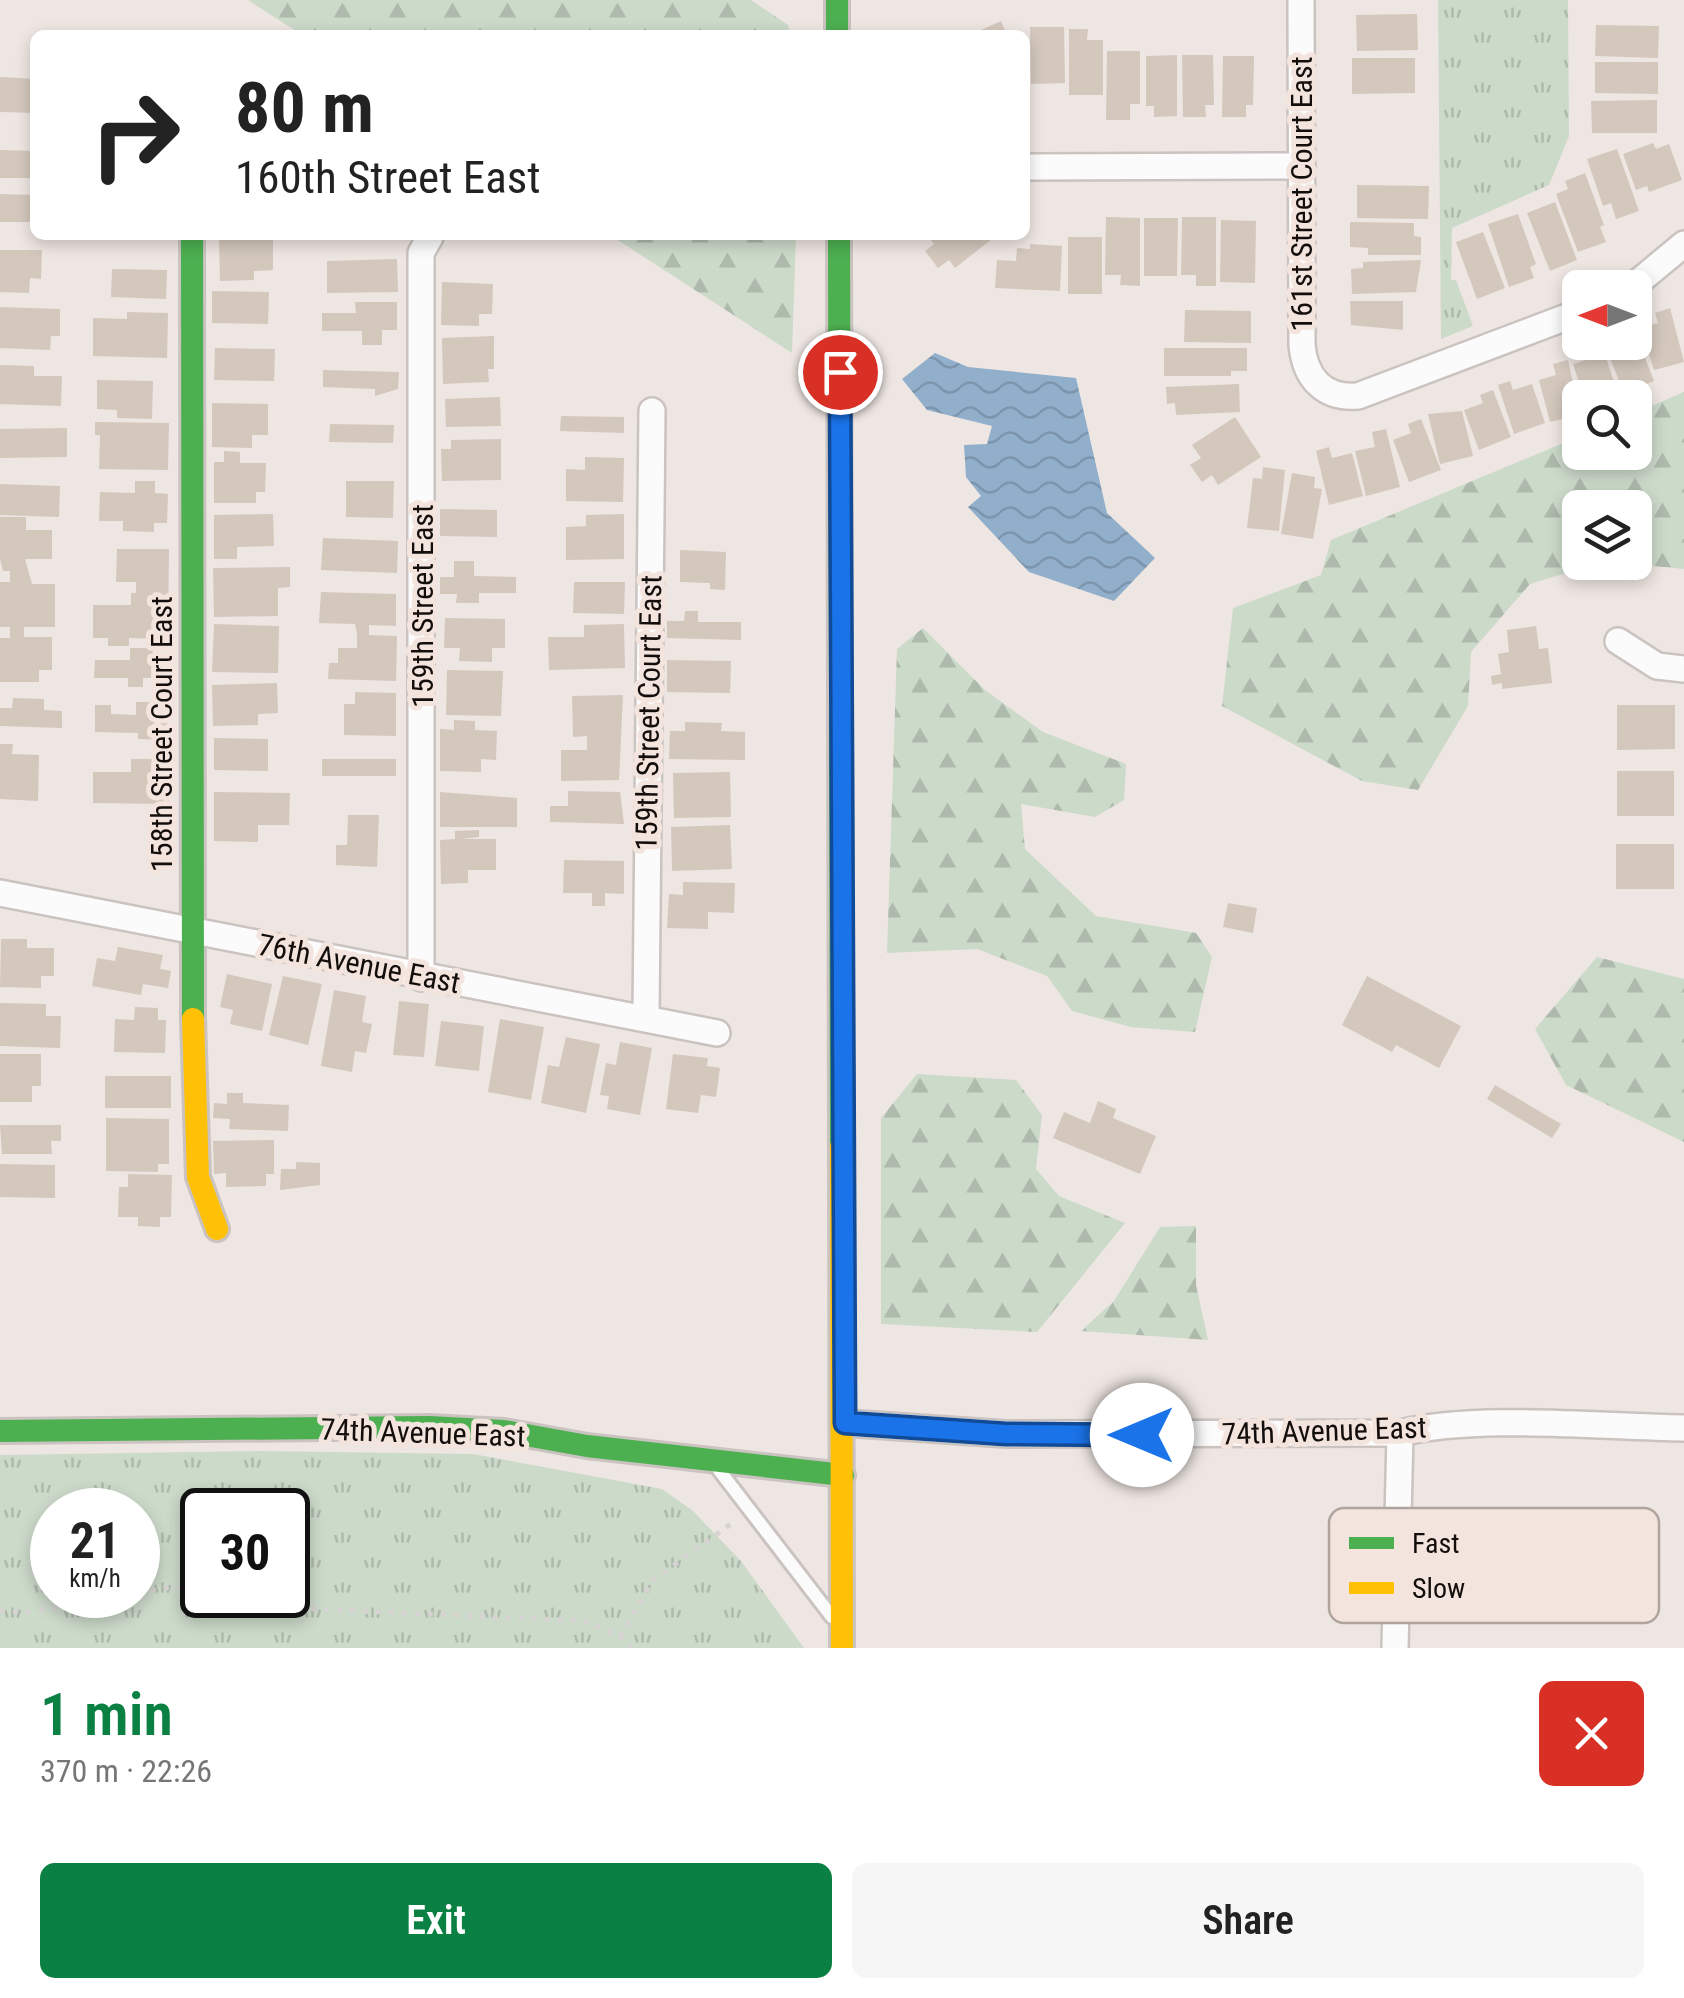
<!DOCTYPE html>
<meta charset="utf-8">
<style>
body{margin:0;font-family:"Roboto Condensed",sans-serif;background:#f6f6f6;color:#222;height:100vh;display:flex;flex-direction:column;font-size:38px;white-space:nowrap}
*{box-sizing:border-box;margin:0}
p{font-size:32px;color:#767676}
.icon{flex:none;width:55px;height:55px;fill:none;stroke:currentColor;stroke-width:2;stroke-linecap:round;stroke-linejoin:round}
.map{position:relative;height:1648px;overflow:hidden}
.panel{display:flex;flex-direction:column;background:#fff;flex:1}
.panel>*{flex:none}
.top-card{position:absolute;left:30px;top:30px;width:1000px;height:210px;border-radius:15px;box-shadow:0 5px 15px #0003;background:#fff;color:#222;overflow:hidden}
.needle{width:65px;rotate:270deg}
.controls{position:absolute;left:1562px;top:270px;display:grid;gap:20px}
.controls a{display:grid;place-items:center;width:90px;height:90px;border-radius:15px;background:#fff;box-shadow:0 5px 15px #0003;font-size:50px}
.speed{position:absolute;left:30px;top:1488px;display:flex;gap:20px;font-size:50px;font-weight:700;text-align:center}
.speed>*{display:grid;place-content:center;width:130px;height:130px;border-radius:50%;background:#fff;box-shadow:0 5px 15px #0003;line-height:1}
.speed small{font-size:25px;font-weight:400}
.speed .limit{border:5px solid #111;border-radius:15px;background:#fff;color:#111}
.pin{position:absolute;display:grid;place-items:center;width:85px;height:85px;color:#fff;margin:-42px;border:5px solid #fff;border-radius:50%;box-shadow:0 2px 10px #0007}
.me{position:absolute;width:110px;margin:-55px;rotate:270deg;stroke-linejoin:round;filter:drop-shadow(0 0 8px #0008)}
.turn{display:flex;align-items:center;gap:35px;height:210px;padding:0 40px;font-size:45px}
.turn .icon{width:130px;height:130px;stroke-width:2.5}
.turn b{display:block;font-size:70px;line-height:85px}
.round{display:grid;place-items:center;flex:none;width:105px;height:105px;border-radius:15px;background:#f6f6f6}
.headline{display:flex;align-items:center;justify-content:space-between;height:170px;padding:0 40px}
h1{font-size:60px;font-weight:600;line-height:75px;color:#0b8043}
.primary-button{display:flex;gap:20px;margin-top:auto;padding:20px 40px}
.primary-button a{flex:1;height:115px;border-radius:15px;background:#0b8043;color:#fff;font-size:40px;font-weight:600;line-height:115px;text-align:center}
.primary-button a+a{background:#f6f6f6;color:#222}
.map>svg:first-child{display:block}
.grass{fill:url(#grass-tufts);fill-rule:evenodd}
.forest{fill:url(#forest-firs)}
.water{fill:url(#water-waves)}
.building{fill:#d4c8bd}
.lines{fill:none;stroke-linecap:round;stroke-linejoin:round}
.lane-casing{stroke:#cac3c0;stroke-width:18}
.street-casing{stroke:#cac3c0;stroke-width:30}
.fast-casing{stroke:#cac3c0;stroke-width:28}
.slow-casing{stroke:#cac3c0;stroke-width:28}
.path{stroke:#d6d3d2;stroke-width:5;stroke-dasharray:5 8;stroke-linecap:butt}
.lane{stroke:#fcfbfb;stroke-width:12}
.street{stroke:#fcfbfb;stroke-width:25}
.fast{stroke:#4caf50;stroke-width:22}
.slow{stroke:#ffc107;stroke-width:22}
.route-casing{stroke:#114b97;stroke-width:25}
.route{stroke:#1a73e8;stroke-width:18}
.labels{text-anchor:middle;stroke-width:10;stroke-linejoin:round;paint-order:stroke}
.street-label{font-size:30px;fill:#130e0b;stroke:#f3e4dd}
.key{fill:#f3e4dd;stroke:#b0a49e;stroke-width:2.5}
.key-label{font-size:28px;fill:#130e0b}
</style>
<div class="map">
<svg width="1684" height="1648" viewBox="0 0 1684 1648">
<defs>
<pattern id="grass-tufts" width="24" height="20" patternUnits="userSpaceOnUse" patternTransform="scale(2.5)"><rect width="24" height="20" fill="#ccdaca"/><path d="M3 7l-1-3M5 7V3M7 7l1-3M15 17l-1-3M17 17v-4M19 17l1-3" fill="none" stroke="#aebaac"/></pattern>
<pattern id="forest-firs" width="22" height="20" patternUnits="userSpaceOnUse" patternTransform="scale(2.5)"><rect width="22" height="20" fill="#ccdaca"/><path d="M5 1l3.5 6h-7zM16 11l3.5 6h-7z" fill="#aebaac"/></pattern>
<pattern id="water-waves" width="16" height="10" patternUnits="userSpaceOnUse" patternTransform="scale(2.5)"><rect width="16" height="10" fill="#91afcb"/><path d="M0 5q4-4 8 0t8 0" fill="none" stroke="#7c95ad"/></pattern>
</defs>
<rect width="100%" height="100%" fill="#eee6e2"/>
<g class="grass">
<polygon points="1438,0 1568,0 1569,136 1549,185 1452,228 1451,280 1456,280 1473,326 1441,339"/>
<path d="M260 1451 473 1454 662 1489 693 1511 741 1561 804 1648H0V1455ZM52 1510H138V1595H52ZM202 1510H288V1595H202Z"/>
</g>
<g class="forest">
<polygon points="248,0 751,0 788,25 791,35 302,35"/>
<polygon points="610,235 796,235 792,353"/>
<polygon points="1684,392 1684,569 1623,563 1635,562 1635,508 1580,508 1580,562 1599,563 1530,584 1471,652 1468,706 1418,790 1362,781 1222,706 1233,608 1321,575 1331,540 1580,436 1580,452 1635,452 1635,413"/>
<polygon points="923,628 985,690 1043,732 1126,764 1124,800 1095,817 1021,804 1025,849 1096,916 1196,933 1212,957 1195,1032 1131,1027 1072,1011 1047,976 977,949 887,953 897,649"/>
<polygon points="1597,957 1684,979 1684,1142 1566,1085 1535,1029"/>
<polygon points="917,1074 1016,1080 1042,1115 1036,1169 1059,1196 1125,1223 1037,1332 881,1324 881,1118"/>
<polygon points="1196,1226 1196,1285 1208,1340 1081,1331 1114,1301 1160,1227"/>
</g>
<polygon class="water" points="935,353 968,367 1076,378 1107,513 1155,558 1114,601 1029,572 968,507 981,496 966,477 964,445 987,444 992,426 927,410 902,379"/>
<g class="building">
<polygon points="1417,14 1418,50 1357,51 1356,15"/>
<polygon points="1001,21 1007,35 970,35"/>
<polygon points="1596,25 1659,26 1658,58 1595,56"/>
<polygon points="1030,27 1064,27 1065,83 1031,84"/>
<polygon points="1069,29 1088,29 1087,40 1103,40 1103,95 1069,95"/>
<polygon points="1107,51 1140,51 1140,104 1130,104 1130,120 1106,120"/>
<polygon points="1177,55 1177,116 1154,117 1154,106 1146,106 1146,56"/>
<polygon points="1182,55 1213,55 1214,105 1205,105 1206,117 1183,117"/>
<polygon points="1223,56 1254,56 1253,105 1246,105 1246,117 1222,117"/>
<polygon points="1352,58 1415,58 1415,93 1352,94"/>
<polygon points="1595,62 1658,62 1658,94 1595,93"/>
<polygon points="0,77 35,79 35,113 0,112"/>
<polygon points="1657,100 1657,133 1592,133 1591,101"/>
<polygon points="1653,143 1656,149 1669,144 1682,180 1649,192 1647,186 1636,190 1623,154"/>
<polygon points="1617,149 1639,211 1616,219 1611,203 1603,206 1587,159"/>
<polygon points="0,150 35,151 35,178 0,178"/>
<polygon points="1585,173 1604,225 1600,227 1606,242 1578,252 1556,194 1568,189 1565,181"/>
<polygon points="1357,185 1429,186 1428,219 1357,218"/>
<polygon points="0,194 35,195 35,222 0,222"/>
<polygon points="1555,202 1577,260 1550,271 1527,213"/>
<polygon points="1518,214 1536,264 1530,267 1534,278 1509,287 1488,224"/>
<polygon points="1106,217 1140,218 1140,286 1120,285 1121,275 1105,275"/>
<polygon points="1182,217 1216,217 1216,286 1196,286 1196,275 1181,275"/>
<polygon points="1144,218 1178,218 1177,276 1144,276"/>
<polygon points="1221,220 1256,221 1255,283 1220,282"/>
<polygon points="1350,222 1414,223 1414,236 1421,237 1421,255 1368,255 1368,248 1350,247"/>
<polygon points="1483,232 1505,288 1477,299 1456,242"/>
<polygon points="927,235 997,235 955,268 949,260 938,268 925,251 934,244"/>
<polygon points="273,237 273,270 254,271 254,280 220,281 219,238"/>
<rect x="1068" y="237" width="34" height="57"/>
<polygon points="1030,244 1062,246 1060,291 995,288 997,260 1016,261 1017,248 1030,249"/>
<polygon points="0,250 42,250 41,279 30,278 29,293 0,292"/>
<polygon points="397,259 398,292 327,293 327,261"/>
<polygon points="1421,260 1416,292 1352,294 1351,269 1363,268 1363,262"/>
<polygon points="112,269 167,270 166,299 111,297"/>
<polygon points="442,282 493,284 492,314 479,314 479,326 441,325"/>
<polygon points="212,291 269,292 268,324 212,323"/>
<polygon points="1350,301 1403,301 1403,330 1351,325"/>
<polygon points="355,302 397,302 397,330 382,330 382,345 362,345 362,331 322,331 322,313 356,313"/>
<polygon points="0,307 60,309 60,336 51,336 50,350 0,348"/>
<polygon points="1670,308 1684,362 1654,370 1641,328 1658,323 1655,313"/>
<polygon points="1185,310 1251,311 1251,343 1184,342"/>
<polygon points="127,312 168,313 167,358 93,356 93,318 127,319"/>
<polygon points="1635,332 1654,381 1624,393 1607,351 1635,342"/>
<polygon points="494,336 494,369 488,369 489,382 443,384 442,338"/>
<polygon points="215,348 275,349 274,381 214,380"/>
<polygon points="1164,348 1247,348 1247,371 1231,371 1231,376 1164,376"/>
<polygon points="1605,354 1619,398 1584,398 1573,364"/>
<polygon points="1568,360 1580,415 1550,422 1539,380 1556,375 1553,364"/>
<polygon points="0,365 34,366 34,376 62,376 61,406 0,404"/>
<polygon points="323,370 399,372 398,389 375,396 375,389 323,387"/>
<polygon points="97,380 153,381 152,419 117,418 117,410 97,409"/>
<polygon points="1510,381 1513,390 1532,384 1545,423 1514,434 1498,385"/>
<polygon points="1239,384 1240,412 1176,415 1175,403 1167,404 1166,387"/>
<polygon points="1493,390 1511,437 1479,450 1464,410 1483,403 1480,395"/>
<polygon points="500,397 501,426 446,427 445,399"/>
<polygon points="212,403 268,404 268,435 252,435 252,448 212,447"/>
<polygon points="1462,411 1473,456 1440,464 1428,414"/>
<polygon points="561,416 624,417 624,433 560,431"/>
<polygon points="1235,417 1261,457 1218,485 1212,475 1202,482 1190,465 1201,458 1192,445"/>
<polygon points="1421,419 1441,470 1409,482 1393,440 1411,433 1408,424"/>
<polygon points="95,422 169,423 168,470 99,469 100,435 95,435"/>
<polygon points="330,424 394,425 393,443 329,442"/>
<polygon points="67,428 67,457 0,458 0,429"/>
<polygon points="1386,429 1400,487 1366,496 1355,451 1375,447 1372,432"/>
<polygon points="501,439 501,480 442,481 441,449 451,449 451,440"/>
<polygon points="1329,447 1332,458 1352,453 1363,496 1329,505 1316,451"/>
<polygon points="224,451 240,452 240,463 266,463 265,492 256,492 256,503 214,503 214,462 224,462"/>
<polygon points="585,457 624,458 623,502 566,501 566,469 585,470"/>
<polygon points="1263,467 1285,470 1279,531 1247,528 1253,478 1262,479"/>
<polygon points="1292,473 1315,477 1314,488 1322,489 1313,539 1281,534"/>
<polygon points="135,481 155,481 155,493 168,494 167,523 154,523 154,532 123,531 123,521 99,521 100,492 135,493"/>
<polygon points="346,481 394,481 393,518 346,517"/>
<polygon points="0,484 60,486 59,517 0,515"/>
<polygon points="440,509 497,510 497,537 440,536"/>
<polygon points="273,514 274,546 237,547 237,559 214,559 214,515"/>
<polygon points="624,514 624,559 566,560 566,527 586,526 586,515"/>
<polygon points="0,517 26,517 26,530 52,530 52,559 25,559 32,584 55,584 55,627 24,627 24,637 52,637 52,670 39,670 39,682 0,682 0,638 10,638 10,627 0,627 0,582 10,582 10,571 3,571 0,559"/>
<polygon points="323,538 398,541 397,573 321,570"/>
<polygon points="117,549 169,549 168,639 129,638 129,646 108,646 108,638 93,638 93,605 131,605 131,593 136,593 136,582 116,582"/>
<polygon points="680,550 726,552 725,590 710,589 710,583 680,582"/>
<polygon points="454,561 474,561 474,576 516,577 516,593 479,593 479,603 456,603 457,594 440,594 440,577 454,577"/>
<polygon points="290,567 290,587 278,588 278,616 214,617 213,568"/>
<polygon points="574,582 625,582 624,614 573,613"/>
<polygon points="321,592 396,594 396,626 369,625 369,635 397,636 396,681 328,679 329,663 338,663 338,648 357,648 357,634 355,624 319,623"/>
<polygon points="685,611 698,611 698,622 741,622 741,640 667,638 667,621 684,621"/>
<polygon points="445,618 505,619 505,648 492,648 492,662 459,661 460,648 444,648"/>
<polygon points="214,624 279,626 278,673 212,672"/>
<polygon points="624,624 625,668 549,670 548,637 584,637 584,625"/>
<polygon points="1536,626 1539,649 1548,648 1552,683 1502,689 1502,683 1492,685 1491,676 1501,674 1498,654 1509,652 1507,630"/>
<polygon points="130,648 153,648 153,660 170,660 170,678 143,678 143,687 128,687 128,678 94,678 95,660 130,660"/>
<polygon points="667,660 731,661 730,693 667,692"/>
<polygon points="447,670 503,671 501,716 446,715"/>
<polygon points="277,683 278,713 258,714 258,725 213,726 212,685"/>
<polygon points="355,692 396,693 396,736 344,735 344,704 355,704"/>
<polygon points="623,695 619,780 561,781 561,750 587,750 587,736 573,737 572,696"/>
<polygon points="13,698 44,699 44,710 62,711 62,728 0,726 0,708 12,708"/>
<polygon points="136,702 168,702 167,740 138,739 138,733 95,732 95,705 111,705 111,714 136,715"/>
<polygon points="1617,705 1675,705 1675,749 1617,750"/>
<polygon points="454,720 475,721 475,730 497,731 496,760 481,759 481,772 440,771 440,729 454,730"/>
<polygon points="685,722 722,723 721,731 745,732 745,760 669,759 670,731 685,731"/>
<polygon points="214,738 268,739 268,771 214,770"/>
<polygon points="0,744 13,744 12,754 39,755 38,801 0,799"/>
<polygon points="131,759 170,759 169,804 93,803 93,772 131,772"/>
<rect x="322" y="759" width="74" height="17"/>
<rect x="1617" y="771" width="57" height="45"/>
<polygon points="730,772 731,817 674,818 673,773"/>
<polygon points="568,791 620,792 624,824 550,822 550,806 568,806"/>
<polygon points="214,792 290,793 289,825 258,825 258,842 214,841"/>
<polygon points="440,792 517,798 517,827 440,827"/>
<polygon points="348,815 379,815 377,867 336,865 336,845 347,845"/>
<polygon points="730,825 732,869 672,871 671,827"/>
<polygon points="479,830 479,837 461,839 496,839 496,870 468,870 468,883 441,884 440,840 455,839 455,831"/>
<rect x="1616" y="844" width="58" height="45"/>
<polygon points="564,860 624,861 624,894 605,893 605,906 592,906 592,893 563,893"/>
<polygon points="683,882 735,883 734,913 708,912 708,929 667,928 669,894 683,895"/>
<polygon points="1228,903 1257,908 1253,933 1223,927"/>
<polygon points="1,939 27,939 27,948 54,948 54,976 41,976 41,988 0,987"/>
<polygon points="118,947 163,955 160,969 171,971 168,988 143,984 141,995 92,986 97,958 115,961"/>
<polygon points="227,974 272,984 262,1031 230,1024 233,1010 220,1007"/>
<polygon points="283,976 322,984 308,1045 269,1035"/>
<polygon points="1367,976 1461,1026 1439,1068 1396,1045 1392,1052 1342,1025"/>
<polygon points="334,990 366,996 362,1022 372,1024 366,1053 355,1051 352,1072 321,1066"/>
<polygon points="399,1001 429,1004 424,1057 393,1055"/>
<polygon points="0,1003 46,1004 46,1016 61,1016 60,1048 0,1046"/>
<polygon points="135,1007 158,1008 158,1020 166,1020 165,1053 114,1052 115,1019 134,1020"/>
<polygon points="500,1019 544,1027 531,1100 488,1092"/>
<polygon points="441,1021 484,1026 479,1071 435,1066"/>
<polygon points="566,1037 600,1044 586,1113 541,1103 548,1065 559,1067"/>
<polygon points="620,1042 652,1048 640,1115 607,1109 609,1096 600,1095 606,1063 616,1065"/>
<polygon points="0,1054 41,1054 41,1086 32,1086 32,1102 0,1102"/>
<polygon points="673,1054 708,1058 707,1066 720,1068 716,1097 701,1095 698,1113 666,1109"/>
<rect x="105" y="1076" width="66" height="32"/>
<polygon points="1495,1085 1561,1124 1552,1138 1487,1099"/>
<polygon points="227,1093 243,1093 243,1103 289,1105 288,1131 229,1129 230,1119 213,1118 214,1103 227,1104"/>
<polygon points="1098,1101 1116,1109 1113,1118 1156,1136 1140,1174 1053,1138 1064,1112 1090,1123"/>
<polygon points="106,1118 169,1119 169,1164 158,1164 158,1172 106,1171"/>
<polygon points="0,1125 61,1125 61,1141 51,1141 52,1154 2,1154"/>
<polygon points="274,1140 274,1174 266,1174 266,1186 226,1187 226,1173 214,1174 213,1141"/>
<polygon points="296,1162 320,1163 320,1185 280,1190 281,1169 296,1169"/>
<polygon points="0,1164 55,1165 55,1198 0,1197"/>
<polygon points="128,1174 172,1175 171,1217 160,1217 160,1227 138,1226 138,1217 118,1217 119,1187 128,1187"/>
</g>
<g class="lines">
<g class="lane-casing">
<polyline id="lane" points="719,1470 832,1617"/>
</g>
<g class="street-casing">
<g id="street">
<path d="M1301 0 1302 345C1305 378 1324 399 1358 396L1580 312"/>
<polyline points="1031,167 1302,166"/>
<polyline points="1631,288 1684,244"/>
<polyline points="1618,641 1657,666 1684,669"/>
<polyline points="0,893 717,1033"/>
<polyline points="421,978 421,253 430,237"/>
<polyline points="646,1015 652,411"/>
<path d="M845 1423 1006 1434 1400 1433C1480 1414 1600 1427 1684 1428"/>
<polyline points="1395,1648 1400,1433"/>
</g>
</g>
<g class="fast-casing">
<g id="fast">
<polyline points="837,0 837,35"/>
<polyline points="192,235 193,1019"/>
<polyline points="839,235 841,1147"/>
<polyline points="0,1431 429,1427 504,1431 587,1446 843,1475"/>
</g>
</g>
<g class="slow-casing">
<g id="slow">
<polyline points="193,1019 198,1177 217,1229"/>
<polyline points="841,1147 842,1648"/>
</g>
</g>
<g class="path">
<polyline points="138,1592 171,1587 202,1591"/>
<polyline points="221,1595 314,1609 585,1621 620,1637 631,1648"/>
<polyline points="0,1611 34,1612 120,1595"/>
<polyline points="620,1637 652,1581 735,1521"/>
</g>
<use href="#lane" class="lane"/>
<use href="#street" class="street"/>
<use href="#fast" class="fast"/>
<use href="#slow" class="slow"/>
</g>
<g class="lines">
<g class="route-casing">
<polyline id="route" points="840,372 845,1423 1006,1434 1142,1435"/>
</g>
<use href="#route" class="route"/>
</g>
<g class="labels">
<g class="street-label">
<text transform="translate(1302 194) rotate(-90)" y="10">161st Street Court East</text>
<text transform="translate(423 606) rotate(-90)" y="10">159th Street East</text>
<text transform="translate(649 713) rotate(-89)" y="10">159th Street Court East</text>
<text transform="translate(162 734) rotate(-90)" y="10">158th Street Court East</text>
<text transform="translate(359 964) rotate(11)" y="10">76th Avenue East</text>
<text transform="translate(1324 1431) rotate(-2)" y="10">74th Avenue East</text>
<text transform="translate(423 1433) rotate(2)" y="10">74th Avenue East</text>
</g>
</g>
<rect x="1329" y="1508" width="330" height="115" rx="15" class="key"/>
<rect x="1349" y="1537" width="45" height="12" fill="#4caf50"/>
<rect x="1349" y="1582" width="45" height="12" fill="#ffc107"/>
<g class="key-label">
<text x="1412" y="1553">Fast</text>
<text x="1412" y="1598">Slow</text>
</g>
</svg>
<div class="controls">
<a><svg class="needle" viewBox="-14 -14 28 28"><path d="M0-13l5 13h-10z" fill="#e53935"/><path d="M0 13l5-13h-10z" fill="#767676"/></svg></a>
<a><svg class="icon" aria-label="search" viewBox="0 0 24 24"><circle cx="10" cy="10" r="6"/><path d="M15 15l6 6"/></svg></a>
<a><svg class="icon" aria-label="layers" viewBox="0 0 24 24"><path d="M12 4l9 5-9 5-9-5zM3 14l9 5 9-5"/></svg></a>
</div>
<div class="speed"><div>21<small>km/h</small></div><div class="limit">30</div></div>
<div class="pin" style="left:840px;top:372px;background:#d93025"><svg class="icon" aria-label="arrive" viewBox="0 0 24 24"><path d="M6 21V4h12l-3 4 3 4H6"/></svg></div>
<svg class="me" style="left:1142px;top:1435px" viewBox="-20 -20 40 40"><circle r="19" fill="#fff"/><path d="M0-13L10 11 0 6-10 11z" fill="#1a73e8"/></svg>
<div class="top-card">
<div class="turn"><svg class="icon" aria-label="right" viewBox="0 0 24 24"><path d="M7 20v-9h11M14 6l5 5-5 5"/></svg><div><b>80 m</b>160th Street East</div></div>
</div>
</div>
<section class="panel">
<div class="headline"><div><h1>1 min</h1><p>370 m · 22:26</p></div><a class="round" style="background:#d93025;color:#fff"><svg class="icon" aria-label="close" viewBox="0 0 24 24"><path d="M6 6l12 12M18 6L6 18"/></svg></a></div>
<div class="primary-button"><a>Exit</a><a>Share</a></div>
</section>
